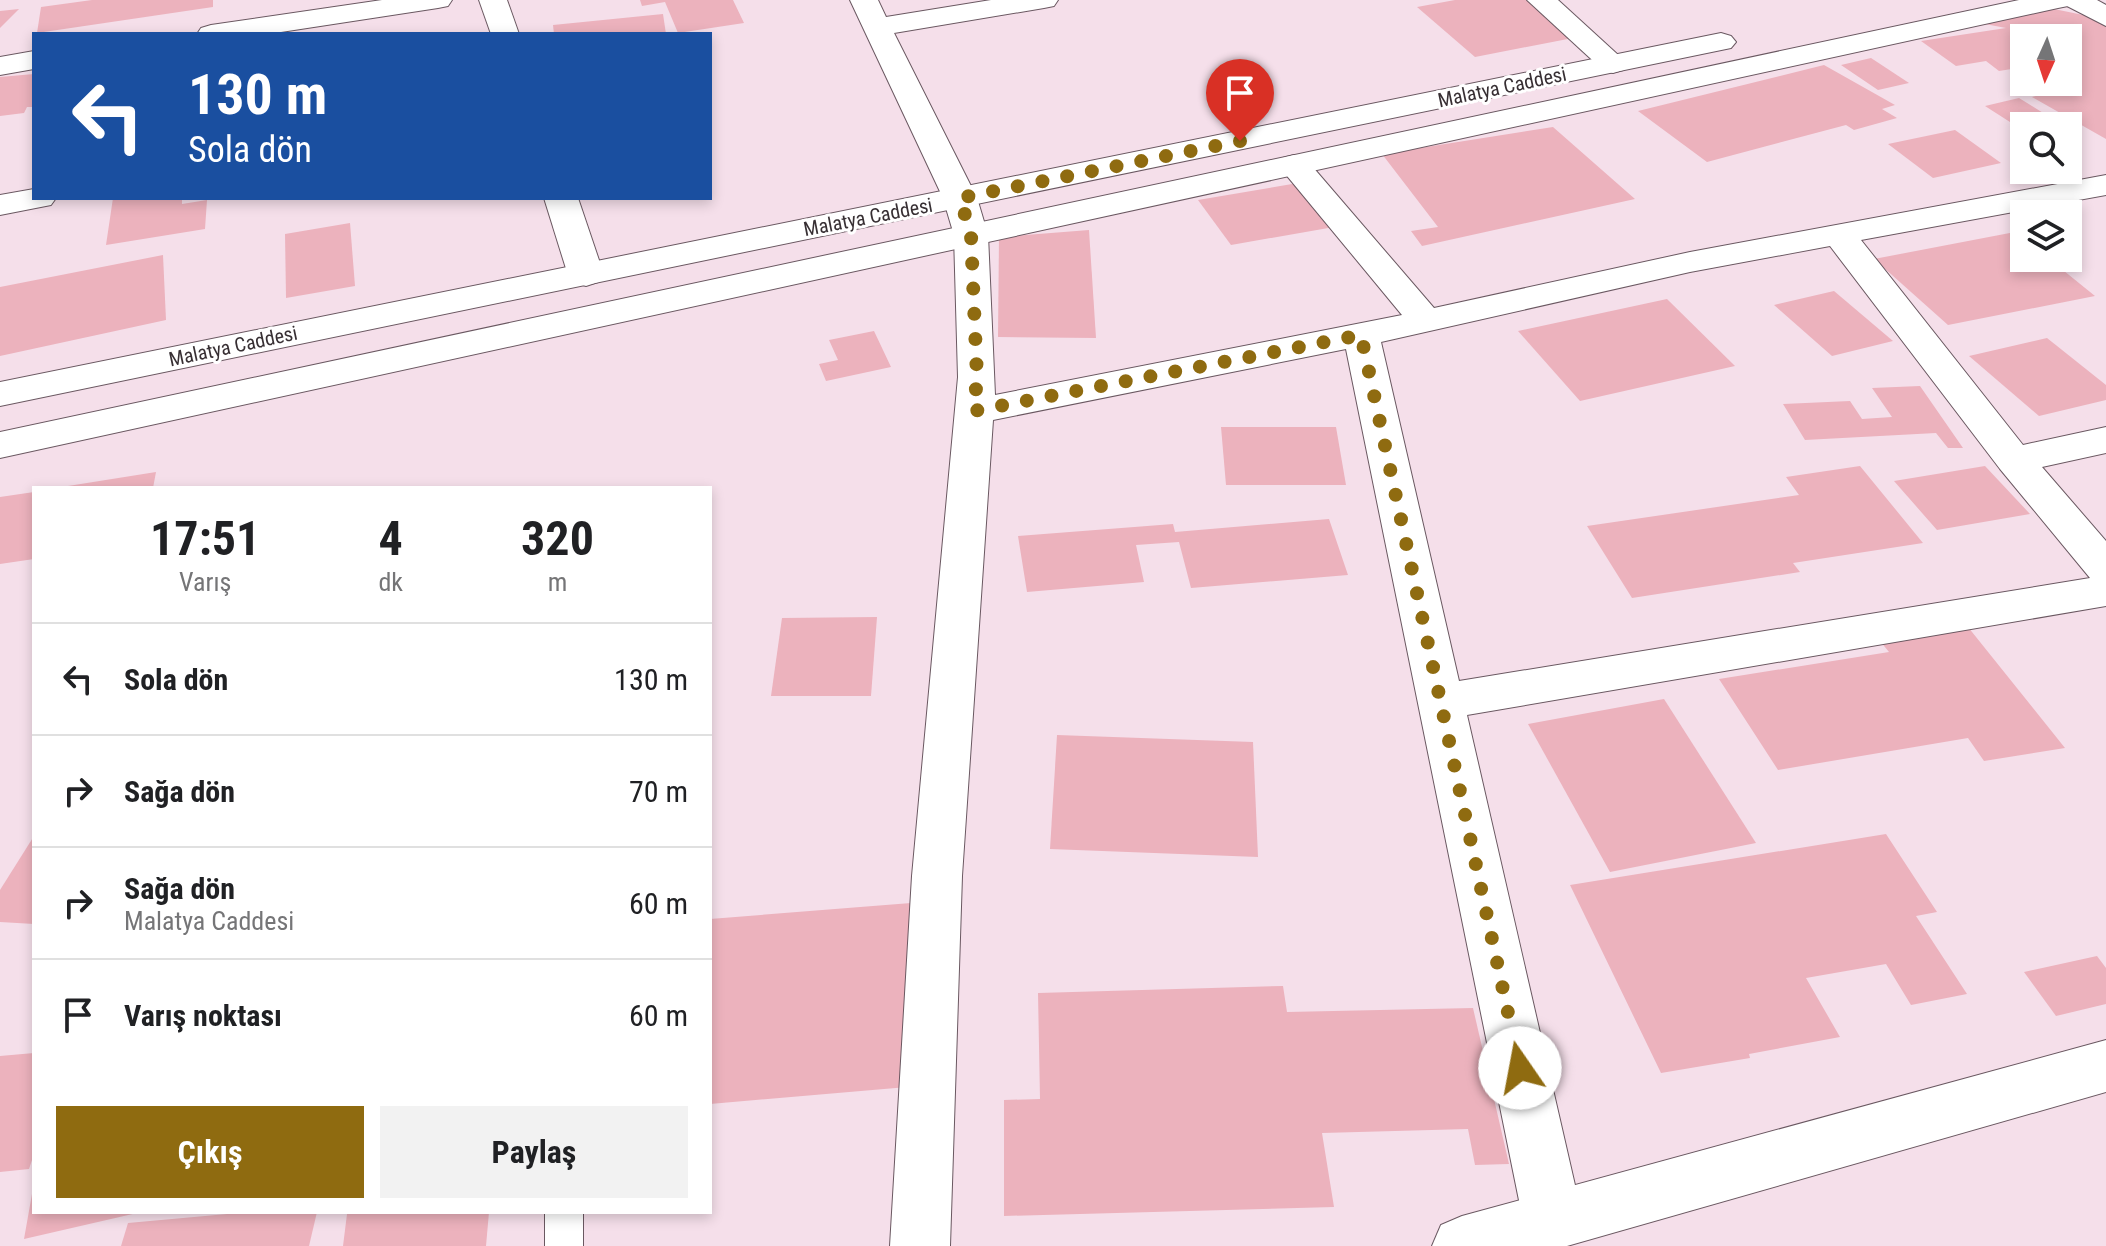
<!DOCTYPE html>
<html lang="tr">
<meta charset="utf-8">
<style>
body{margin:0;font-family:"Roboto Condensed",sans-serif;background:#f2f2f2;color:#202124;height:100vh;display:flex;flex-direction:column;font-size:30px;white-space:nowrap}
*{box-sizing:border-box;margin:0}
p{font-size:26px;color:#757577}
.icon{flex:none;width:44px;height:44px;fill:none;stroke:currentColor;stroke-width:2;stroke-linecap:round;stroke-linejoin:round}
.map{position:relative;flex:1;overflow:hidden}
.panel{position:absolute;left:32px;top:486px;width:680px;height:728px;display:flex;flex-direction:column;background:#fff;border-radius:0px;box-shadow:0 4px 12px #0003}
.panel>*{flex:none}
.hud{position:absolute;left:32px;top:32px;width:680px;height:168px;border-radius:0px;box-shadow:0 4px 12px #0003;background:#1a4fa0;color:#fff;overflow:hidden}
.needle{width:52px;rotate:183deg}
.buttons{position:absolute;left:2010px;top:24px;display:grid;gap:16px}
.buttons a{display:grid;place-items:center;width:72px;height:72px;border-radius:0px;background:#fff;box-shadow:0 4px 12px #0003;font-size:40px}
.pin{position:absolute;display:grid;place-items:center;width:68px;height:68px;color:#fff;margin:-82px -34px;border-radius:50% 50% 50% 0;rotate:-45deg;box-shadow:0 0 8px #0007}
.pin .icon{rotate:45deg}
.me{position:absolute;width:88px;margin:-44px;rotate:348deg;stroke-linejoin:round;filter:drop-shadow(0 0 6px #0008)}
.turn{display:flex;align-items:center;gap:28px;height:168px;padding:0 24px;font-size:36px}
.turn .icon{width:104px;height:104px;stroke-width:2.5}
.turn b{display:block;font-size:56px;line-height:68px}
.eta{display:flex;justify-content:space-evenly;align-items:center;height:136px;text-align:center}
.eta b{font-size:48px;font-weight:700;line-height:56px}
.cta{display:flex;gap:16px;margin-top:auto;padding:16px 24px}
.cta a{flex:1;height:92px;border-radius:0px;background:#8f6b10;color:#fff;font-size:32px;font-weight:700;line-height:92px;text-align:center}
.cta a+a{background:#f2f2f2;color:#202124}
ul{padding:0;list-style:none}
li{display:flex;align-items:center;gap:24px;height:112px;padding:0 24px;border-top:2px solid #e0e0e0}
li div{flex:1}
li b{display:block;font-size:30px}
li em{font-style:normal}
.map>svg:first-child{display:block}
.building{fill:#ecb2bd}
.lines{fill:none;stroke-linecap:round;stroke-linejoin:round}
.service-casing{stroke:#6a5861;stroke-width:2}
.minor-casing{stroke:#6a5861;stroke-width:2}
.tertiary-casing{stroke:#6a5861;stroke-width:2}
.service{fill:#fff;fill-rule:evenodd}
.minor{fill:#fff;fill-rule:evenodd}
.tertiary{fill:#fff;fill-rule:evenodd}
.route{stroke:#8f6b10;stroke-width:14;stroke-dasharray:0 25.2}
.labels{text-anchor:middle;stroke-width:6;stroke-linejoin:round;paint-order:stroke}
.far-street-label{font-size:20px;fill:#372f33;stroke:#fff}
</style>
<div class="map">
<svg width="2106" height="1246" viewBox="0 0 2106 1246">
<rect width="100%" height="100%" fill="#f5dfea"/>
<g class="building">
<polygon points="92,0 213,0 213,7 37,33 41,7"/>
<polygon points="640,0 733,0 744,23 678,33 665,2 642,6"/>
<polygon points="1455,0 1531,0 1578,37 1475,57 1417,7"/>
<polygon points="19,9 0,28 0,11"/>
<polygon points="2054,9 2093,17 2106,27 2106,139 2032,97 2079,84 2068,73 2068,38 2024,38 2024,67 1999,71 1986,61 1956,66 1921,41 2006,28 1985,24"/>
<polygon points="663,14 666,34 554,34 553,25"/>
<polygon points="1871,58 1909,83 1878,90 1841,65"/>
<polygon points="1824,65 1895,105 1882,109 1897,118 1854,130 1846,125 1707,162 1638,111"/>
<polygon points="34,74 34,107 27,107 24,113 0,116 0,77"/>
<polygon points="2019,98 2064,126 2024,126 2024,131 1985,106"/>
<polygon points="1553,127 1635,199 1422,246 1411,231 1438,227 1382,154"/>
<polygon points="1955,130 2001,163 1933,178 1888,144"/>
<polygon points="1298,183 1334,227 1231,245 1198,200"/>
<polygon points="113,198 182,198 182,204 207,200 205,229 106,245"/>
<polygon points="350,223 355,286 286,298 285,234"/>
<polygon points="1089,230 1096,338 998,337 999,237"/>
<polygon points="2015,232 2024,239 2024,258 2048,258 2095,296 1948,325 1874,259"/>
<polygon points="163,255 166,320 0,356 0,287"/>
<polygon points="1834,291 1893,341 1832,356 1774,305"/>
<polygon points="1667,299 1735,366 1580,401 1518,331"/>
<polygon points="874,331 891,367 826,381 819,364 838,360 829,340"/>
<polygon points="2047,338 2106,385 2106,400 2039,416 1969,356"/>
<polygon points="1920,386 1963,448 1948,448 1936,433 1805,440 1783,404 1850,401 1862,419 1892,417 1872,388"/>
<polygon points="1221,427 1336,427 1346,485 1226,485"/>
<polygon points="1860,466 1923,543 1793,563 1800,572 1632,598 1587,526 1799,495 1786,477"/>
<polygon points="1985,466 2030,514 1937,530 1894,481"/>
<polygon points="156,472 153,488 68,488 68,486"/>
<polygon points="34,492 34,559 0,564 0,497"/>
<polygon points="1329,519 1348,575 1191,588 1179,542 1136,545 1144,582 1027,592 1018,536 1173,524 1175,532"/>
<polygon points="877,617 871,696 771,696 782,618"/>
<polygon points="1968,627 2065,748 1984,761 1968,738 1778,770 1719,679 1889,652 1880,641"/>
<polygon points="1664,699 1756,843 1610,872 1528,724"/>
<polygon points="1057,735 1253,742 1258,857 1050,849"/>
<polygon points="1886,834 1937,912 1916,916 1967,994 1911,1005 1886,964 1806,978 1840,1037 1749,1054 1750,1058 1661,1073 1570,885"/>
<polygon points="34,836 34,924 0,922 0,890"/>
<polygon points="911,903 919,1086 710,1104 710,919"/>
<polygon points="2097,956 2106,968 2106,1004 2056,1016 2024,972"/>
<polygon points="1283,986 1287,1012 1473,1008 1509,1164 1475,1165 1468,1129 1322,1133 1334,1207 1004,1216 1004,1100 1040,1099 1038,993"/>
<polygon points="34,1053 34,1154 29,1169 0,1172 0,1056"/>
<polygon points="32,1194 34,1212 137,1213 24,1239"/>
<polygon points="249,1212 317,1212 309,1246 121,1246 128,1223"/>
<polygon points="361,1212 489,1212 486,1246 343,1246 347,1214"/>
</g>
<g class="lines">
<g class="service-casing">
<rect id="service" x="545" y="1212" width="38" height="34"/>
</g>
<g class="minor-casing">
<g id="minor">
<polygon points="382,0 452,0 448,6 438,8 268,34 197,34 201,28 211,25"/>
<polygon points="479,0 507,0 519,34 491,34"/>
<path d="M850 0H878L886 17 991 0H1058L1054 6 1044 8 894 33 977 198 988 235 995 395 1402 315 1278 165 1283 158 1294 155 1305 158 1434 308 1690 252 2106 175V195L1861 240 2023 445 2106 427V453L2042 467 2106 541V606L1467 715 1583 1220 1574 1241C1558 1246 1548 1246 1532 1241L1523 1220 1346 349 993 420 962 876 950 1246H890L912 876 958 377 954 235 943 198ZM1830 246 2000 469 2090 578 1459 681 1381 342 1690 272Z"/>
<polygon points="1527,0 1558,0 1628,64 1623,70 1613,73 1603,70"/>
<polygon points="2063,0 2097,0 2106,5 2106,26 2067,6"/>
<polygon points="34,51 34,69 0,75 0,57"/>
<polygon points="34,189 34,198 56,198 51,205 0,215 0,195"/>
<polygon points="544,198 578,198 604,275 598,282 586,286 574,282 568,275"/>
</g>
</g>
<g class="tertiary-casing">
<g id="tertiary">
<polygon points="2019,0 2072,0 2068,6 2058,8 0,458 0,432"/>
<polygon points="1721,33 1731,36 1736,42 1731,48 0,406 0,382"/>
<polygon points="2106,1040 2106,1092 1567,1246 1432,1246 1441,1225 1462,1216"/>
</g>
</g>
<use href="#service" class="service"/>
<use href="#minor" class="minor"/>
<use href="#tertiary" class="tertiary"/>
</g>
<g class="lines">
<polyline class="route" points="1240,141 960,198 971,235 977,377 974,411 1361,335 1520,1068"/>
</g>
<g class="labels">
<g class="far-street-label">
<text transform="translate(1502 87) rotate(-12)" y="7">Malatya Caddesi</text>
<text transform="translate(868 217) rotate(-11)" y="7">Malatya Caddesi</text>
<text transform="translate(233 346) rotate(-12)" y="7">Malatya Caddesi</text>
</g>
</g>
</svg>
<div class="buttons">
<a><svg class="needle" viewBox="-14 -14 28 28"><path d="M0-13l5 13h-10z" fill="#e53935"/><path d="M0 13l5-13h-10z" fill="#757577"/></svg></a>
<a><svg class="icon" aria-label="search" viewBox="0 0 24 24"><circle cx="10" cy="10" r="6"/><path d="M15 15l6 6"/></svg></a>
<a><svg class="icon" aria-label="layers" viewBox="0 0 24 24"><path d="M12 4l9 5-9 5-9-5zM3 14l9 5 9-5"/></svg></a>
</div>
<div class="pin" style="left:1240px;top:141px;background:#d93025"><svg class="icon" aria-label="arrive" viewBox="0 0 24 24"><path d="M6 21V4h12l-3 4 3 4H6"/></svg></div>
<svg class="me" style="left:1520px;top:1068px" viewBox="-20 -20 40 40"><circle r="19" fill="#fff"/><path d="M0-13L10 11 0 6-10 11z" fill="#8f6b10"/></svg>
<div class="hud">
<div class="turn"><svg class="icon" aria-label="left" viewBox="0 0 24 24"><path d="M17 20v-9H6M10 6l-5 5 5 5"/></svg><div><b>130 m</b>Sola dön</div></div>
</div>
<section class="panel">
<div class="eta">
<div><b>17:51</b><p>Varış</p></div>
<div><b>4</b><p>dk</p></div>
<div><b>320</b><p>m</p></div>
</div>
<ul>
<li><svg class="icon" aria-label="left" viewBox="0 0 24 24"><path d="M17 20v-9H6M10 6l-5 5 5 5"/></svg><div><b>Sola dön</b></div><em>130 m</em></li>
<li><svg class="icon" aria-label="right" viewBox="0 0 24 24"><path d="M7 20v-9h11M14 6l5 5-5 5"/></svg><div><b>Sağa dön</b></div><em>70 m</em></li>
<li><svg class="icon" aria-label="right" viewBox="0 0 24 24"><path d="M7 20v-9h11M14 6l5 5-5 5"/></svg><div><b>Sağa dön</b><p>Malatya Caddesi</p></div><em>60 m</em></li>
<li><svg class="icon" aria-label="arrive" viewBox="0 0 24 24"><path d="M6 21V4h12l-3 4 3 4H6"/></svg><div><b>Varış noktası</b></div><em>60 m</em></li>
</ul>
<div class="cta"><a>Çıkış</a><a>Paylaş</a></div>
</section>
</div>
